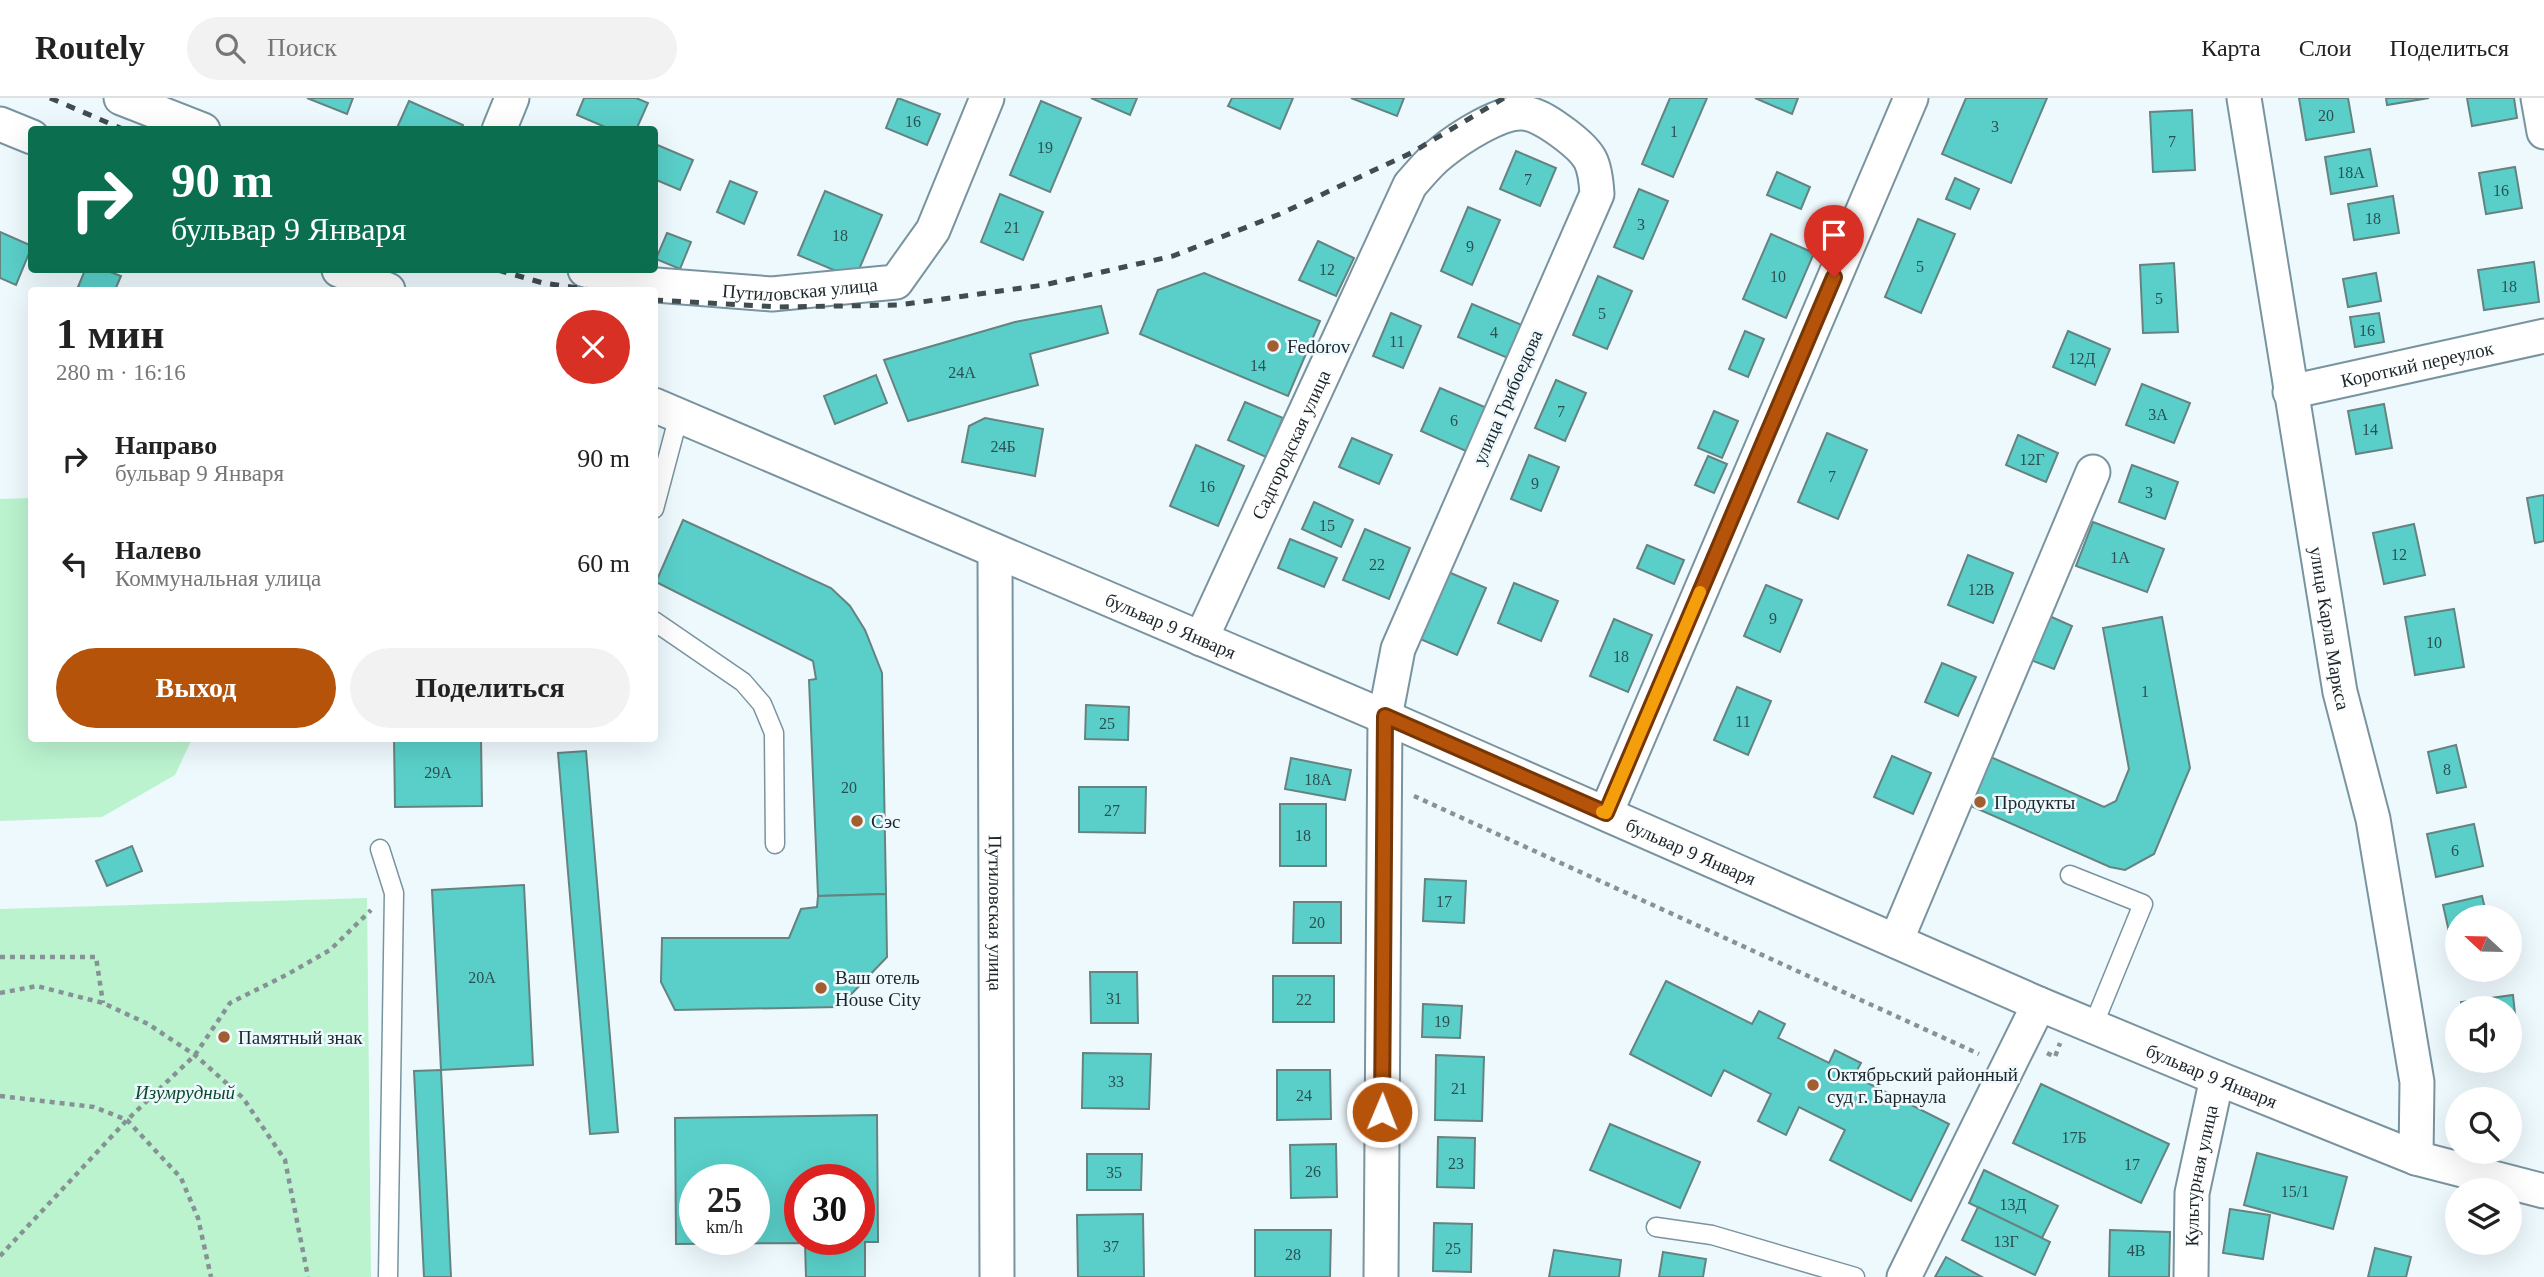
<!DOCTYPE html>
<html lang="ru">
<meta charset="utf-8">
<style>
body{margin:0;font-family:"Times New Roman",serif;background:#f2f2f2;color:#222;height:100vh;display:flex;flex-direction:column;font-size:26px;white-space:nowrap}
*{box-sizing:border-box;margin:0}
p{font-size:23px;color:#767676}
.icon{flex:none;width:38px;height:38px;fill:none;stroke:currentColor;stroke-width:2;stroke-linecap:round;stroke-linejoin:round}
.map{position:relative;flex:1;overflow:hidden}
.side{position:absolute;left:28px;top:189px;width:630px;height:455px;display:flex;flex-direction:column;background:#fff;border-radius:7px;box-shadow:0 7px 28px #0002}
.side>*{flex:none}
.guide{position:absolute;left:28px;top:28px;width:630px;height:147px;border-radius:7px;box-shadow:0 7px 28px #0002;background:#0b6e4f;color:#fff;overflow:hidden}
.needle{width:46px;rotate:292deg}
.fabs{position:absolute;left:2445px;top:807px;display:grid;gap:14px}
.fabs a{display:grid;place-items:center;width:77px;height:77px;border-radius:50%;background:#fff;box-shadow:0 7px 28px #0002;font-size:35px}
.speed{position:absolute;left:679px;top:1066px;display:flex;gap:14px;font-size:35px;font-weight:700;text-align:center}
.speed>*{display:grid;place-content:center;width:91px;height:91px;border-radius:50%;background:#fff;box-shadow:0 7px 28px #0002;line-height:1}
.speed small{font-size:18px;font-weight:400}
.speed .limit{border:10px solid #d22;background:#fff;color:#111}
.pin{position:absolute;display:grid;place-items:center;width:60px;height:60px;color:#fff;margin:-72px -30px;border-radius:50% 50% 50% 0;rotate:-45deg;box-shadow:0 0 7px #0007}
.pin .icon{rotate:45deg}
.me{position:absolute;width:77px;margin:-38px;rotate:1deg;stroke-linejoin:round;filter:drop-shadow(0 0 5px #0008)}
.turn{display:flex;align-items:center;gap:24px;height:147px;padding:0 28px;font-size:32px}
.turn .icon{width:91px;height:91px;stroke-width:2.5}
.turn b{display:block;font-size:49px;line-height:60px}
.round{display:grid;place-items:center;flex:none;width:74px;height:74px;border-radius:37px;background:#f2f2f2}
.overview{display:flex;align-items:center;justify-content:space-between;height:119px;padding:0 28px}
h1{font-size:42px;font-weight:700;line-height:52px}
.cta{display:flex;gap:14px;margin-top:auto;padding:14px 28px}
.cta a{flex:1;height:80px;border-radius:42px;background:#b45309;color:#fff;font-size:28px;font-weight:700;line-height:80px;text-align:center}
.cta a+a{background:#f2f2f2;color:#222}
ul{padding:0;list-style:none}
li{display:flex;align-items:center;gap:21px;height:105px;padding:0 28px}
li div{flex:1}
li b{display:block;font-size:26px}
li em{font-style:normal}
header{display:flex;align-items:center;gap:42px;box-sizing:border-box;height:98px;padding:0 35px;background:#fff;border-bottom:2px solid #e0e0e0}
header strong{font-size:33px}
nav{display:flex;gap:38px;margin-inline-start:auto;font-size:24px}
.search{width:490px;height:63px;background:#f2f2f2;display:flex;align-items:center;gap:18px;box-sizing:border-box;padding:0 24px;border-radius:38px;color:#767676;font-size:26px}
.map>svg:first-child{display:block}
.green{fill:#bbf3cf}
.building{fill:#5acfc9;stroke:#658381;stroke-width:2;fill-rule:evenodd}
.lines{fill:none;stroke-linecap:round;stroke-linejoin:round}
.service-casing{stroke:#79949f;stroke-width:21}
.minor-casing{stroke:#79949f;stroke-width:37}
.path{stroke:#879297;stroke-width:4.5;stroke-dasharray:5 5;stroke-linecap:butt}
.service{stroke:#fff;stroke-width:18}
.minor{stroke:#fff;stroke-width:33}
.rail{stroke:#414c50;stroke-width:5;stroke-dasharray:9 9;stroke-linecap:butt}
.route-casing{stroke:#753606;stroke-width:18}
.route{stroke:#b45309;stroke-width:12}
.slow{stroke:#f59e0b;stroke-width:12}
.poi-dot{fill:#a25d30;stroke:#eef9fe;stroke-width:2.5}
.labels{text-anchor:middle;stroke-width:5;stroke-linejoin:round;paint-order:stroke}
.number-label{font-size:16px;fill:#2b5052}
.street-label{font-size:19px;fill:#1b262a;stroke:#eef9fe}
.poi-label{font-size:19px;fill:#1b262a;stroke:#eef9fe;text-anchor:start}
.park-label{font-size:19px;font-style:italic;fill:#0b4a2b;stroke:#eef9fe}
</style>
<header>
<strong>Routely</strong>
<div class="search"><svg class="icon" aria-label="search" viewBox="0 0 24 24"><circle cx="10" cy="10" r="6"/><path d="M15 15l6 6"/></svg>Поиск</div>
<nav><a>Карта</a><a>Слои</a><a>Поделиться</a></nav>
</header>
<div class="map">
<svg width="2544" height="1179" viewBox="0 0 2544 1179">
<rect width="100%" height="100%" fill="#eef9fe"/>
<g class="green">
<polygon points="31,400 32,640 192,641 175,677 102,719 0,723 0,401"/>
<polygon points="367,800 371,1179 0,1179 0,811"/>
</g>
<g class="building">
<polygon points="307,0 353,0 347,16"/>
<polygon points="584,0 636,0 648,5 636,32 612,32 577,17"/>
<polygon points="898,0 940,16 927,47 886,30"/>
<polygon points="1091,0 1137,0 1130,17"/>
<polygon points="1232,0 1293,0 1280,31 1228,8"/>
<polygon points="1351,0 1404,0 1397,18"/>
<polygon points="1670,0 1707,0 1673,79 1642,66"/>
<polygon points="1755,0 1798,0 1792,16"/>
<polygon points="1966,0 2047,0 2011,85 1942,56"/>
<polygon points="2299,0 2348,0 2354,34 2306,42"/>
<polygon points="2386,0 2429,0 2387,7"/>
<polygon points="2467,0 2514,0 2517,20 2472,28"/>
<polygon points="409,3 463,27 461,32 396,32"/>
<polygon points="1041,3 1081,20 1050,94 1010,77"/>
<polygon points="2192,12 2195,72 2153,74 2150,14"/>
<polygon points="655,46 693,62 680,92 654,81"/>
<polygon points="2370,51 2377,88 2331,96 2325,59"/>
<polygon points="1516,53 1556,70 1540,108 1500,91"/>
<polygon points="2515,69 2522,110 2486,116 2479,75"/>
<polygon points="1777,74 1810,89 1801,111 1767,97"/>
<polygon points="1955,80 1979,91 1970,111 1946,101"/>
<polygon points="730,83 757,94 744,126 717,114"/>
<polygon points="1639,91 1668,103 1643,161 1614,149"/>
<polygon points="825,93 882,117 855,181 798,157"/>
<polygon points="1000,96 1043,114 1023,162 981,144"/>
<polygon points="2393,98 2399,135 2354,142 2348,106"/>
<polygon points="1468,109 1500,122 1472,187 1441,173"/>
<polygon points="1918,121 1955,136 1921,215 1885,199"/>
<polygon points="0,134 32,148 16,187 0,180"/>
<polygon points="667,135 691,144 680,171 656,161"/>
<polygon points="1771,136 1814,155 1786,220 1743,201"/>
<polygon points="1318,143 1354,160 1336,198 1299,182"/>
<polygon points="2534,164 2539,204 2484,212 2478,172"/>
<polygon points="2174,165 2178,234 2143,235 2140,167"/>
<polygon points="85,172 105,172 121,178 115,192 85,192 78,189"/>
<polygon points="1204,175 1320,223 1288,298 1140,236 1158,192"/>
<polygon points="2376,175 2381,203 2348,209 2343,181"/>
<polygon points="1598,178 1632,193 1607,251 1573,237"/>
<polygon points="1472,206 1529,230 1515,263 1458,239"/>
<polygon points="1101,208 1108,235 1030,256 1038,287 908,323 884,262 1015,224"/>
<polygon points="1391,215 1421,228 1403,270 1373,258"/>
<polygon points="2379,215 2384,244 2355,249 2350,219"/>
<polygon points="1745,233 1764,241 1748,279 1729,271"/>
<polygon points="2068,233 2110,251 2095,287 2053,269"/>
<polygon points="876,277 887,305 835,326 824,298"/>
<polygon points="1556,282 1586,295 1565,343 1535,330"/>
<polygon points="2142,286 2190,305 2174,345 2126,327"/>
<polygon points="1440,290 1487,310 1468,354 1421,333"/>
<polygon points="1245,304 1283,320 1266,359 1228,342"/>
<polygon points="2384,306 2392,350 2356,356 2348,313"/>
<polygon points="1714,313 1738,323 1722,360 1698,350"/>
<polygon points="985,320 1043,331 1035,378 962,364 969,328"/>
<polygon points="1827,335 1867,352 1838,421 1798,404"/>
<polygon points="2018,337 2058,355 2046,384 2006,367"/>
<polygon points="1352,340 1392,357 1379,386 1339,369"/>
<polygon points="1196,347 1244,368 1218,428 1170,408"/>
<polygon points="1529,357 1559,369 1541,413 1511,401"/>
<polygon points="1708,358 1727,366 1714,395 1695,387"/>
<polygon points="2132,367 2178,384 2165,421 2119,404"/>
<polygon points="2544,397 2544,443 2535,445 2527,400"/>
<polygon points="1314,404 1353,422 1341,449 1302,431"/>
<polygon points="683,422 831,490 850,508 865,532 882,575 886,796 818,798 809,582 816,581 813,563 656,484"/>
<polygon points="2093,424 2164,451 2147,494 2076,468"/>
<polygon points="2414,426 2425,477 2384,486 2373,435"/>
<polygon points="1365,431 1410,450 1389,501 1343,482"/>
<polygon points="1290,441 1337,460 1324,489 1278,470"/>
<polygon points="1647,447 1684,462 1674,486 1637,470"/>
<polygon points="1968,457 2013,475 1993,525 1948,507"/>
<polygon points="1446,473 1486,490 1457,557 1418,540"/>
<polygon points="1514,485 1558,503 1541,543 1498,525"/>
<polygon points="1766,487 1802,502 1780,554 1744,538"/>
<polygon points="2454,511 2464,569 2415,577 2405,519"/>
<polygon points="2047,517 2072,528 2054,571 2028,561"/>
<polygon points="2162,519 2190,670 2154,756 2125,772 2110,769 1962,704 1984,656 2104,709 2116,703 2129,671 2103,530"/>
<polygon points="1614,521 1652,537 1628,594 1590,578"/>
<polygon points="1942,565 1976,579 1958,618 1925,604"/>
<polygon points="1737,589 1771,603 1748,657 1714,642"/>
<polygon points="1086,607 1129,609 1128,642 1085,641"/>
<polygon points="394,640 481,640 482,708 395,709"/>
<polygon points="2456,647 2466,689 2437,695 2428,654"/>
<polygon points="586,653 618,1034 590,1036 558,655"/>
<polygon points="1892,658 1931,675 1913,716 1874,699"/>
<polygon points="1291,660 1351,672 1345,702 1285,691"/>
<polygon points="1079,689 1146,689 1145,735 1079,734"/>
<rect x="1280" y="706" width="46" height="62"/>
<polygon points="2474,726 2483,768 2436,779 2427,736"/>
<polygon points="132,748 142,773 107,788 96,763"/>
<polygon points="1425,781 1466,783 1464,825 1423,823"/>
<polygon points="524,787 533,967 441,972 432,792"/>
<polygon points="886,796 887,859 839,909 675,912 661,884 662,840 789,840 801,811 817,809 818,798"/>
<polygon points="2482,798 2487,819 2457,819 2457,832 2449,834 2443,807"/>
<polygon points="1294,804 1341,804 1341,845 1293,845"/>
<polygon points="1090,874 1137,874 1138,925 1091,925"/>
<rect x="1273" y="878" width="61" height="46"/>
<polygon points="1666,883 1752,926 1759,913 1785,926 1778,940 1829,965 1835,952 1861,965 1854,978 1949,1026 1911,1103 1830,1062 1845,1032 1799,1009 1786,1037 1758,1023 1771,996 1724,972 1711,998 1630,956"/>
<polygon points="2513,897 2516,925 2510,926 2510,910 2462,910 2461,904"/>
<polygon points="1423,906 1462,908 1460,940 1422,939"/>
<polygon points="1083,955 1151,956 1149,1011 1082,1010"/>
<polygon points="1436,957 1484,959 1482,1023 1435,1022"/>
<polygon points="441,972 451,1179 424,1179 414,973"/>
<polygon points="1277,972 1330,972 1331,1021 1277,1022"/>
<polygon points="2041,986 2169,1046 2141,1105 2013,1045"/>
<path d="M877 1017 878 1144H865V1179H806L805 1145 676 1146 675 1020ZM695 1082H754V1141H695ZM800 1082H859V1141H800Z"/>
<polygon points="1610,1026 1700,1064 1680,1110 1590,1072"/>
<polygon points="1438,1039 1475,1040 1474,1090 1437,1089"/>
<polygon points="1336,1046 1337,1099 1291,1100 1290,1047"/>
<polygon points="2257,1055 2347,1079 2333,1131 2244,1107"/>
<polygon points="1087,1056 1142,1056 1141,1092 1087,1092"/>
<polygon points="1984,1072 2058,1108 2042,1140 1969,1105"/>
<polygon points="1978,1109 2050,1144 2035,1177 1962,1142"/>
<polygon points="2230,1111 2270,1117 2263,1161 2223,1155"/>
<polygon points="1143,1116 1144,1179 1078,1179 1077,1117"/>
<polygon points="1434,1125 1472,1126 1471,1174 1433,1173"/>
<polygon points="1255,1132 1331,1132 1330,1179 1255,1179"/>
<polygon points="2110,1132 2170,1134 2169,1179 2109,1179"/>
<polygon points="2375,1150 2411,1159 2406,1179 2368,1179"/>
<polygon points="1554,1152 1621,1162 1619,1179 1549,1179"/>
<polygon points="1663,1154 1706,1161 1703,1179 1659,1179"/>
<polygon points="1946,1159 1982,1179 1935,1179"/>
</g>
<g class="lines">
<g class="service-casing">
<g id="service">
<polyline points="654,411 679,317"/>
<polyline points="654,523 743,584 762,606 774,635 775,746"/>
<polyline points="380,751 394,795 388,1179"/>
<polyline points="2070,777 2143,806 2093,928"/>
<polyline points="1656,1129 1712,1137 1855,1179"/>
</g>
</g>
<g class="minor-casing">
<g id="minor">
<polyline points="121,0 203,32"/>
<path id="s1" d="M2244 0 2340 594 2373 721 2417 984 2416 1060"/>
<polyline points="2538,0 2544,34"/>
<polyline points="0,26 32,39"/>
<polyline points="499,32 512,0"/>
<polyline points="339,172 388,192"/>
<path id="s2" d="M585 172 643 186 772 196 896 184 933 132 987 0"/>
<path id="s3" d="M2290 294 2544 238"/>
<path id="s4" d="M654 307 1385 619 2039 906 2217 980 2416 1060 2544 1093"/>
<path id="s5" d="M995 453 997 1179"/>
<path id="s6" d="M1201 541 1410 87C1420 76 1429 64 1441 55 1458 41 1500 13 1523 15 1538 16 1554 28 1566 37 1591 56 1595 64 1597 96L1398 551 1385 619 1381 1179"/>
<polyline points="1606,715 1911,0"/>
<polyline points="1896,843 2093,374"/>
<polyline points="1904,1179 2039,906"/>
<path id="s7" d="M2191 1179 2192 1095 2217 980"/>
</g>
</g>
<g class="path">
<polyline points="1414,698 1979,956"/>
<polyline points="0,859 96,859 103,905"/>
<polyline points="0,895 37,888 103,905 148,926 195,957 243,1000 285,1062 308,1179"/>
<polyline points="2047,955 2055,959 2060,945"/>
<polyline points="0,998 94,1009 127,1022 181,1080 198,1120 211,1179"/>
<polyline points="0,1158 127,1022 195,957 230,905 288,876 330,852 371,812"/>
</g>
<use href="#service" class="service"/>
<use href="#minor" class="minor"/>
<g class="rail">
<polyline points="50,0 125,32"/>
<polyline points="498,172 543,185 592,192"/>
<polyline points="654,202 778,209 899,207 1044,187 1173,158 1280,116 1411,55 1504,0"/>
</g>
</g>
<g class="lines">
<g class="route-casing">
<polyline id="route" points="1382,1014 1385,618 1606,715 1834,179"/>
</g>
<use href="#route" class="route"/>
<polyline class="slow" points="1602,714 1606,715 1700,494"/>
</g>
<g class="poi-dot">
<circle cx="1273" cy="248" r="7"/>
<circle cx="1980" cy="704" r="7"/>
<circle cx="857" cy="723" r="7"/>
<circle cx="821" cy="890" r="7"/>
<circle cx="224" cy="939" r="7"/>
<circle cx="1813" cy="987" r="7"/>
</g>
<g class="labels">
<g class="number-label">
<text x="2326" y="23">20</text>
<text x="913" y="29">16</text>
<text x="1995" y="34">3</text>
<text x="1674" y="39">1</text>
<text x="2172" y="49">7</text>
<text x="1045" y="55">19</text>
<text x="2351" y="80">18А</text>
<text x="1528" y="87">7</text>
<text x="2501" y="98">16</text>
<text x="2373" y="126">18</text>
<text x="1641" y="132">3</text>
<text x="1012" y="135">21</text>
<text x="840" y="143">18</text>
<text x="1470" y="154">9</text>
<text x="1920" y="174">5</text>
<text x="1327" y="177">12</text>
<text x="1778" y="184">10</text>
<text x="2509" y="194">18</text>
<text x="2159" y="206">5</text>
<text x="1602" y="221">5</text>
<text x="2367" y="238">16</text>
<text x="1494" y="240">4</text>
<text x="1397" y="249">11</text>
<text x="2082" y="266">12Д</text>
<text x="1258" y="273">14</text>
<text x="962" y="280">24А</text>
<text x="1561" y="319">7</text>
<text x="2158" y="322">3А</text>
<text x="1454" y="328">6</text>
<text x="2370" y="337">14</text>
<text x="1003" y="354">24Б</text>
<text x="2032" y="367">12Г</text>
<text x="1832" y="384">7</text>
<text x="1535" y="391">9</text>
<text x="1207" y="394">16</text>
<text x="2149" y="400">3</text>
<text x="1327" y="433">15</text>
<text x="2399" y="462">12</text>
<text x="2120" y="465">1А</text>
<text x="1377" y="472">22</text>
<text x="1981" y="497">12В</text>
<text x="1773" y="526">9</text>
<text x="2434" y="550">10</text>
<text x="1621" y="564">18</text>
<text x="2145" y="599">1</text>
<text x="1743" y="629">11</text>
<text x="1107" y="631">25</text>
<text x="2447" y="677">8</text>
<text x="438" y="680">29А</text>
<text x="1318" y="687">18А</text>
<text x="849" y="695">20</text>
<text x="1112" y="718">27</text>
<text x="1303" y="743">18</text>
<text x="2455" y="758">6</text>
<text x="1444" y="809">17</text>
<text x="1317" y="830">20</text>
<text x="482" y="885">20А</text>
<text x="1114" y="906">31</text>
<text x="1304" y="907">22</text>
<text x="1442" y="929">19</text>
<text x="1116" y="989">33</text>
<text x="1459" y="996">21</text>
<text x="1304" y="1003">24</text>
<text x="2074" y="1045">17Б</text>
<text x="1456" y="1071">23</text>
<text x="2132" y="1072">17</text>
<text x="1313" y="1079">26</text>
<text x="1114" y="1080">35</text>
<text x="2295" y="1099">15/1</text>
<text x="2013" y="1112">13Д</text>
<text x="2006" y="1149">13Г</text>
<text x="1111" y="1154">37</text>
<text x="1453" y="1156">25</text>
<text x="2136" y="1158">4В</text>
<text x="1293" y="1162">28</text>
</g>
<g class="street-label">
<text dy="7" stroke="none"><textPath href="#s2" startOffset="217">Путиловская улица</textPath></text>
<text dy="7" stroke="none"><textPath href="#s3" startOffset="130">Короткий переулок</textPath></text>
<text transform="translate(1507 299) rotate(-66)" y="7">улица Грибоедова</text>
<text dy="7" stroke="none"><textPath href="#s6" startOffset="214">Садгородская улица</textPath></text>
<text dy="7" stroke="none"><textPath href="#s4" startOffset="562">бульвар 9 Января</textPath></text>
<text dy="7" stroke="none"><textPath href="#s1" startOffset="537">улица Карла Маркса</textPath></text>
<text dy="7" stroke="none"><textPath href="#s4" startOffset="1129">бульвар 9 Января</textPath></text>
<text dy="7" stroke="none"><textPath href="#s5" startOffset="362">Путиловская улица</textPath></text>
<text dy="7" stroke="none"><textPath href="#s4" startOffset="1696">бульвар 9 Января</textPath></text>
<text dy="7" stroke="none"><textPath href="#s7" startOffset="102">Культурная улица</textPath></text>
</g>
<g class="poi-label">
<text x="1287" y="255">Fedorov</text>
<text x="1994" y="711">Продукты</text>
<text x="871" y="730">Сэс</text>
<text x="835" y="886">Ваш отель<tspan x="835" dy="22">House City</tspan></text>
<text x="238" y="946">Памятный знак</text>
<text x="1827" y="983">Октябрьский районный<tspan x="1827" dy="22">суд г. Барнаула</tspan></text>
</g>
<g class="park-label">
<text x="185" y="1001">Изумрудный</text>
</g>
</g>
</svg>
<div class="fabs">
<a><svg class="needle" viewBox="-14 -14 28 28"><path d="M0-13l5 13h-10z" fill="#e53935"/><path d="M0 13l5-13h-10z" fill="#767676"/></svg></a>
<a><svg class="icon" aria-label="sound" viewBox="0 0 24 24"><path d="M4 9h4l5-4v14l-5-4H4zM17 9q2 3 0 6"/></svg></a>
<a><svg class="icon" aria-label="search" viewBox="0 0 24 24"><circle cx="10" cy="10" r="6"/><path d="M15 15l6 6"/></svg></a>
<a><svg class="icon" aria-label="layers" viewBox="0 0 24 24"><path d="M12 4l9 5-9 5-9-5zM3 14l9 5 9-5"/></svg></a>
</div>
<div class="speed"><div>25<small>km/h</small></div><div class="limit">30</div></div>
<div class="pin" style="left:1834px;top:179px;background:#d93025"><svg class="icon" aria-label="arrive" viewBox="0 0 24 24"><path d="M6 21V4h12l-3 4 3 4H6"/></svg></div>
<svg class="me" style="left:1382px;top:1014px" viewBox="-20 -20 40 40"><circle r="17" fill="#b45309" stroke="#fff" stroke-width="3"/><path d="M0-11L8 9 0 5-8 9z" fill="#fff"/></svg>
<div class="guide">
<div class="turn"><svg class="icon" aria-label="right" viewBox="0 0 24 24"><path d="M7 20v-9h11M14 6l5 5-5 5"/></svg><div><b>90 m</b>бульвар 9 Января</div></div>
</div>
<section class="side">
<div class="overview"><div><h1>1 мин</h1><p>280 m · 16:16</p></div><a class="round" style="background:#d93025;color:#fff"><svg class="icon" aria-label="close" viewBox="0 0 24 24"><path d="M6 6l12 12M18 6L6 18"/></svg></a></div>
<ul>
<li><svg class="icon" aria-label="right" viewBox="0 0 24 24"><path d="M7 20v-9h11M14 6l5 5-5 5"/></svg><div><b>Направо</b><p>бульвар 9 Января</p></div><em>90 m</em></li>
<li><svg class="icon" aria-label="left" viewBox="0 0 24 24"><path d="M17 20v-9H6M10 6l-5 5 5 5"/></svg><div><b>Налево</b><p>Коммунальная улица</p></div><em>60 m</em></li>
</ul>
<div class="cta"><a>Выход</a><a>Поделиться</a></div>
</section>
</div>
